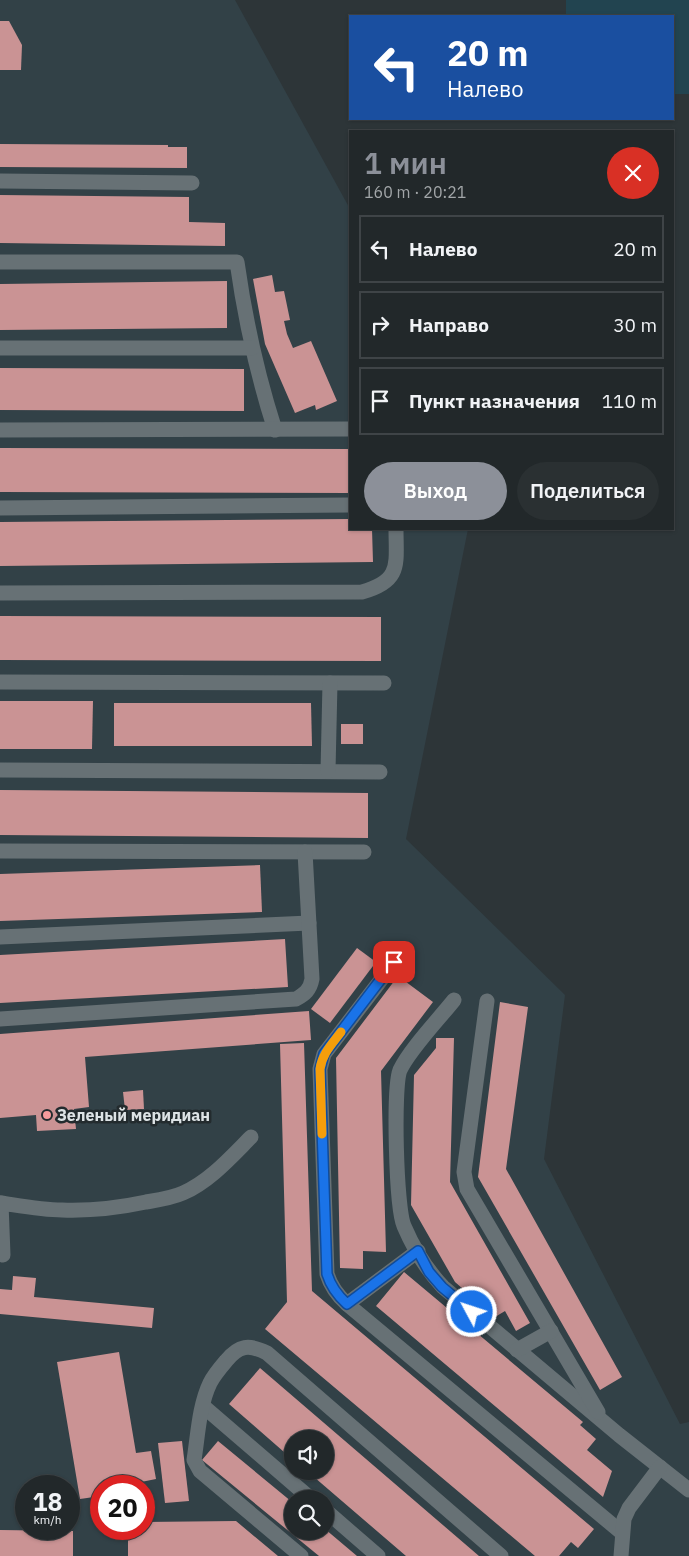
<!DOCTYPE html>
<html lang="ru">
<meta charset="utf-8">
<style>
body{margin:0;font-family:"IBM Plex Sans",sans-serif;background:#2a3032;color:#f1f3f6;height:100vh;display:flex;flex-direction:column;font-size:19px;white-space:nowrap}
*{box-sizing:border-box;margin:0}
p{font-size:16px;color:#a2a6a8}
.icon{flex:none;width:28px;height:28px;fill:none;stroke:currentColor;stroke-width:2;stroke-linecap:round;stroke-linejoin:round}
.map{position:relative;flex:1;overflow:hidden}
.sheet{position:absolute;left:349px;top:130px;width:325px;height:400px;display:flex;flex-direction:column;background:#22282a;border-radius:0px;box-shadow:0 1px 4px #0004,0 0 0 1px #3f4447}
.sheet>*{flex:none}
.guide{position:absolute;left:349px;top:15px;width:325px;height:105px;border-radius:0px;box-shadow:0 1px 4px #0004,0 0 0 1px #3f4447;background:#1a4fa0;color:#fff;overflow:hidden}
.buttons{position:absolute;left:284px;top:1430px;display:grid;gap:10px}
.buttons a{display:grid;place-items:center;width:50px;height:50px;border-radius:50%;background:#22282a;box-shadow:0 1px 4px #0004,0 0 0 1px #3f4447;font-size:25px}
.speed{position:absolute;left:15px;top:1475px;display:flex;gap:10px;font-size:25px;font-weight:700;text-align:center}
.speed>*{display:grid;place-content:center;width:65px;height:65px;border-radius:50%;background:#22282a;box-shadow:0 1px 4px #0004,0 0 0 1px #3f4447;line-height:1}
.speed small{font-size:12px;font-weight:400}
.speed .limit{border:8px solid #d22;background:#fff;color:#111}
.pin{position:absolute;display:grid;place-items:center;width:42px;height:42px;color:#fff;margin:-21px;border-radius:10px;box-shadow:0 2px 8px #0006}
.me{position:absolute;width:55px;margin:-28px;rotate:310deg;stroke-linejoin:round;filter:drop-shadow(0 0 4px #0008)}
.turn{display:flex;align-items:center;gap:18px;height:105px;padding:0 15px;font-size:22px}
.turn .icon{width:65px;height:65px;stroke-width:2.5}
.turn b{display:block;font-size:35px;line-height:42px}
.round{display:grid;place-items:center;flex:none;width:52px;height:52px;border-radius:26px;background:#2a3032}
.headline{display:flex;align-items:center;justify-content:space-between;height:85px;padding:0 15px}
h1{font-size:30px;font-weight:600;line-height:38px;color:#8c9099}
.action{display:flex;gap:10px;margin-top:auto;padding:10px 15px}
.action a{flex:1;height:58px;border-radius:30px;background:#8c9099;color:#fff;font-size:20px;font-weight:600;line-height:58px;text-align:center}
.action a+a{background:#2a3032;color:#f1f3f6}
ul{padding:0;list-style:none}
li{display:flex;align-items:center;gap:15px;height:68px;margin:0 10px 8px;padding:0 5px;border:2px solid #3f4447;border-radius:0px}
li div{flex:1}
li b{display:block;font-size:19px}
li em{font-style:normal}
.map>svg:first-child{display:block}
.built{fill:#324147;fill-rule:evenodd}
.green{fill:#224450}
.building{fill:#ca9394}
.lines{fill:none;stroke-linecap:round;stroke-linejoin:round}
.minor{stroke:#677175;stroke-width:15}
.route-casing{stroke:#114b97;stroke-width:12}
.route{stroke:#1a73e8;stroke-width:9}
.slow{stroke:#f59e0b;stroke-width:9}
.poi-dot{fill:#f59b9c;stroke:#232b2e;stroke-width:2}
.labels{text-anchor:middle;stroke-width:5;stroke-linejoin:round;paint-order:stroke}
.poi-label{font-size:16px;font-weight:bold;fill:#dde3e5;stroke:#232b2e;text-anchor:start}
</style>
<div class="map">
<svg width="689" height="1556" viewBox="0 0 689 1556">
<rect width="100%" height="100%" fill="#2d3538"/>
<path class="built" d="M0 0H235L350 209V529H468L406 839 565 995 544 1159 680 1424 689 1422V1556H0ZM292 1439H325V1471H292ZM26 1486H69V1529H26ZM101 1486H144V1529H101ZM292 1499H325V1531H292Z"/>
<polygon class="green" points="566,0 689,0 689,94 673,94 672,16 566,16"/>
<g class="building">
<polygon points="0,21 9,21 22,45 21,70 0,70"/>
<polygon points="0,144 168,145 168,147 187,147 187,168 0,167"/>
<polygon points="0,195 189,197 189,222 225,223 225,246 0,243"/>
<polygon points="272,275 275,292 284,291 290,320 284,321 287,334 293,348 311,341 337,401 316,410 315,405 295,413 265,344 253,279"/>
<polygon points="227,281 227,328 0,330 0,284"/>
<polygon points="0,368 244,369 244,411 0,410"/>
<polygon points="0,448 350,449 350,493 0,492"/>
<polygon points="350,519 350,529 372,529 373,562 0,566 0,522"/>
<polygon points="0,616 381,617 381,661 0,660"/>
<polygon points="0,701 93,701 92,749 0,749"/>
<polygon points="114,703 311,703 312,746 114,746"/>
<rect x="341" y="724" width="22" height="20"/>
<polygon points="0,790 368,793 368,838 0,835"/>
<polygon points="260,865 262,912 0,921 0,874"/>
<polygon points="285,939 288,987 0,1003 0,955"/>
<polygon points="357,948 376,962 330,1023 311,1009"/>
<polygon points="398,976 433,1002 381,1071 386,1252 363,1251 363,1269 340,1268 336,1058"/>
<polygon points="500,1002 528,1007 506,1169 622,1377 600,1390 478,1177"/>
<polygon points="309,1011 311,1040 85,1057 89,1107 74,1109 76,1129 37,1131 36,1115 0,1118 0,1034"/>
<polygon points="436,1038 454,1038 450,1182 530,1323 516,1331 505,1311 495,1317 455,1282 411,1205 414,1075 436,1048"/>
<polygon points="304,1043 312,1291 594,1529 578,1548 571,1542 559,1556 535,1556 265,1329 287,1302 280,1044"/>
<polygon points="143,1090 144,1109 125,1110 123,1092"/>
<polygon points="404,1272 583,1422 580,1425 596,1439 587,1450 612,1471 603,1497 376,1306"/>
<polygon points="13,1276 36,1278 34,1297 154,1308 152,1328 0,1314 0,1289 12,1290"/>
<polygon points="119,1352 136,1453 151,1451 156,1479 141,1482 142,1486 101,1486 101,1496 80,1499 57,1362"/>
<polygon points="260,1368 479,1556 406,1556 307,1471 325,1471 325,1439 292,1439 292,1459 229,1404"/>
<polygon points="182,1441 189,1501 165,1503 158,1443"/>
<polygon points="218,1441 292,1502 292,1531 325,1531 325,1529 357,1556 319,1556 202,1460"/>
<polygon points="236,1521 278,1556 128,1556 128,1529 144,1529 144,1522"/>
<polygon points="0,1530 73,1531 73,1556 0,1556"/>
</g>
<g class="lines">
<g class="minor">
<polyline points="0,181 192,183"/>
<path d="M0 262H237C245 319 257 374 275 430"/>
<polyline points="0,348 252,348"/>
<polyline points="0,430 350,429"/>
<polyline points="0,508 350,505"/>
<path d="M0 593 362 592C402 581 396 564 396 529"/>
<polyline points="0,682 384,683"/>
<polyline points="0,770 380,772"/>
<polyline points="328,771 330,683"/>
<polyline points="0,851 364,852"/>
<polyline points="0,937 309,923"/>
<path d="M394 963 324 1054 320 1069 327 1274C331 1287 337 1295 347 1304L621 1532"/>
<path d="M454 1000C439 1019 410 1049 400 1070 393 1087 396 1208 404 1226 413 1247 427 1270 443 1287L619 1435 689 1490"/>
<polyline points="487,1001 464,1172 467,1189 598,1412"/>
<path d="M0 1019 296 999C305 994 310 990 312 979L305 852"/>
<polyline points="0,1203 1,1203 3,1255"/>
<path d="M1 1203C21 1206 42 1210 62 1210 91 1211 118 1208 146 1202 158 1200 172 1198 183 1193 210 1181 231 1157 251 1137"/>
<polyline points="347,1304 418,1251"/>
<polyline points="517,1350 551,1331"/>
<polyline points="203,1406 311,1499"/>
<polyline points="325,1510 378,1556"/>
<path d="M301 1556 200 1471 194 1460C198 1435 199 1406 210 1383 214 1375 220 1368 226 1361 239 1345 249 1344 267 1353L501 1556"/>
<polyline points="621,1556 624,1519 629,1508 660,1467"/>
</g>
</g>
<g class="lines">
<g class="route-casing">
<path id="route" d="M394 962 324 1054 320 1069 327 1274C331 1287 337 1295 347 1304L418 1251 429 1272 442 1287 472 1312"/>
</g>
<use href="#route" class="route"/>
<path class="slow" d="M322 1134 320 1069C322 1054 332 1044 341 1032"/>
</g>
<circle class="poi-dot" cx="47" cy="1115" r="5"/>
<g class="labels">
<g class="poi-label">
<text x="57" y="1121">Зеленый меридиан</text>
</g>
</g>
</svg>
<div class="buttons">
<a><svg class="icon" aria-label="sound" viewBox="0 0 24 24"><path d="M4 9h4l5-4v14l-5-4H4zM17 9q2 3 0 6"/></svg></a>
<a><svg class="icon" aria-label="search" viewBox="0 0 24 24"><circle cx="10" cy="10" r="6"/><path d="M15 15l6 6"/></svg></a>
</div>
<div class="speed"><div>18<small>km/h</small></div><div class="limit">20</div></div>
<div class="pin" style="left:394px;top:962px;background:#d93025"><svg class="icon" aria-label="arrive" viewBox="0 0 24 24"><path d="M6 21V4h12l-3 4 3 4H6"/></svg></div>
<svg class="me" style="left:472px;top:1312px" viewBox="-20 -20 40 40"><circle r="17" fill="#1a73e8" stroke="#fff" stroke-width="3"/><path d="M0-11L8 9 0 5-8 9z" fill="#fff"/></svg>
<div class="guide">
<div class="turn"><svg class="icon" aria-label="left" viewBox="0 0 24 24"><path d="M17 20v-9H6M10 6l-5 5 5 5"/></svg><div><b>20 m</b>Налево</div></div>
</div>
<section class="sheet">
<div class="headline"><div><h1>1 мин</h1><p>160 m · 20:21</p></div><a class="round" style="background:#d93025;color:#fff"><svg class="icon" aria-label="close" viewBox="0 0 24 24"><path d="M6 6l12 12M18 6L6 18"/></svg></a></div>
<ul>
<li><svg class="icon" aria-label="left" viewBox="0 0 24 24"><path d="M17 20v-9H6M10 6l-5 5 5 5"/></svg><div><b>Налево</b></div><em>20 m</em></li>
<li><svg class="icon" aria-label="right" viewBox="0 0 24 24"><path d="M7 20v-9h11M14 6l5 5-5 5"/></svg><div><b>Направо</b></div><em>30 m</em></li>
<li><svg class="icon" aria-label="arrive" viewBox="0 0 24 24"><path d="M6 21V4h12l-3 4 3 4H6"/></svg><div><b>Пункт назначения</b></div><em>110 m</em></li>
</ul>
<div class="action"><a>Выход</a><a>Поделиться</a></div>
</section>
</div>
